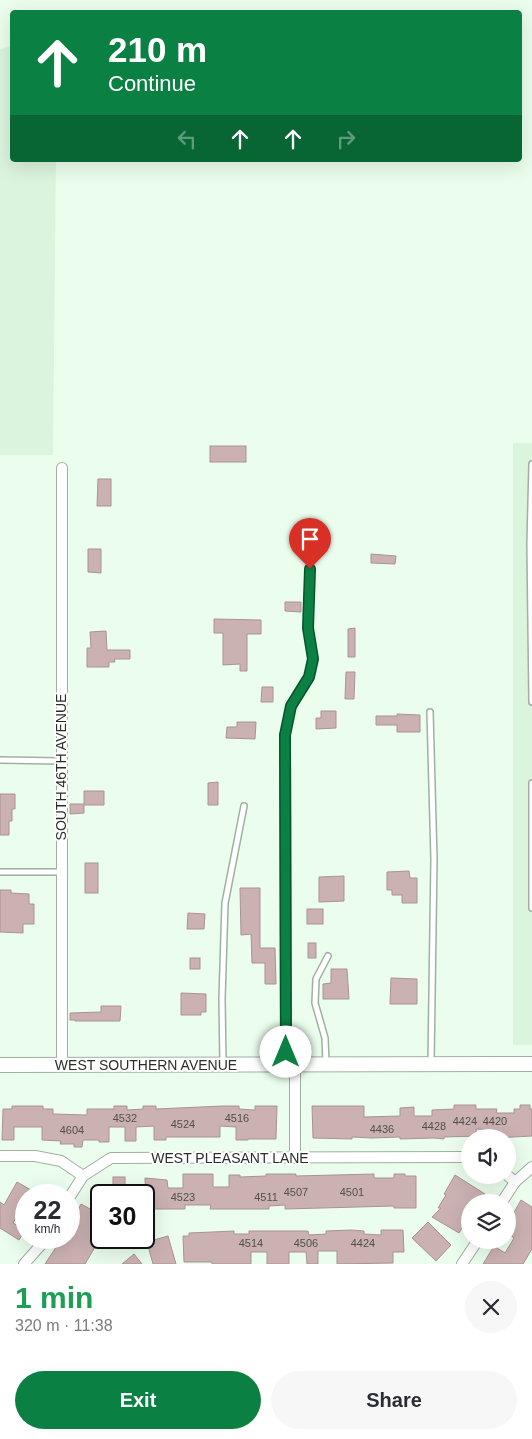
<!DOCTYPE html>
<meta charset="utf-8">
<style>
body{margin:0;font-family:Arial,sans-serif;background:#f7f7f7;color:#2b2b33;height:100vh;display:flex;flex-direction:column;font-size:19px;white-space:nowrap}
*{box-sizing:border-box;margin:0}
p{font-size:16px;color:#7c7c81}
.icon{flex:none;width:28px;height:28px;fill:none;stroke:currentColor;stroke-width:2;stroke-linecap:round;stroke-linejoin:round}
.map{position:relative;height:1264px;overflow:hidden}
.drawer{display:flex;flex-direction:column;background:#fff;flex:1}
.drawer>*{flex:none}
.guide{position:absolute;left:10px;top:10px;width:512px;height:152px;border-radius:5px;box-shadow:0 5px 20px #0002;background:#0b8043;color:#fff;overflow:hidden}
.buttons{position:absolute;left:461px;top:1129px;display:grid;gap:10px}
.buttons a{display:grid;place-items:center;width:55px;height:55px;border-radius:50%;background:#fff;box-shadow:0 5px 20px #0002;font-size:25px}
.speed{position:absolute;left:15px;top:1184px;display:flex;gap:10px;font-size:25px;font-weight:700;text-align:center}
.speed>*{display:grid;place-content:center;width:65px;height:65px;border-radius:50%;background:#fff;box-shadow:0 5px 20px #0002;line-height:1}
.speed small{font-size:12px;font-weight:400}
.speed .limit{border:2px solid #111;border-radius:8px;background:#fff;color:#111}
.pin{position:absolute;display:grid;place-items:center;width:42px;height:42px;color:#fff;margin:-51px -21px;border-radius:50% 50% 50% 0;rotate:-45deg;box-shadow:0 0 5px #0007}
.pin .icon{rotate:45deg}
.me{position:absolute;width:55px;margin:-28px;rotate:0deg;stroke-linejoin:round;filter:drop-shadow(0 0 4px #0008)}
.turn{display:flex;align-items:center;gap:18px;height:105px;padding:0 15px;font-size:22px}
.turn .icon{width:65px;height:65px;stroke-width:2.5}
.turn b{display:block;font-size:35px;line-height:42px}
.lanes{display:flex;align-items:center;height:48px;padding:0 15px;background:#0003;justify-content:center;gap:25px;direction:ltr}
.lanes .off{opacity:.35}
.round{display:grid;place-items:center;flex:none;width:52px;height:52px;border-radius:26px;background:#f7f7f7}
.overview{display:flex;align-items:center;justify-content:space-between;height:85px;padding:0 15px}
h1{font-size:30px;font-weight:600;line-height:38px;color:#1e9e55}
.primary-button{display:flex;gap:10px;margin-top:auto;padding:10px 15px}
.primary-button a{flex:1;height:58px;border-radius:30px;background:#0b8043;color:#fff;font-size:20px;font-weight:600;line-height:58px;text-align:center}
.primary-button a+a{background:#f7f7f7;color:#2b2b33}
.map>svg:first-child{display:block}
.built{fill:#dbf4de}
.building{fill:#cbb1b2;stroke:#aa9292}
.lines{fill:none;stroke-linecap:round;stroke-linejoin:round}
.service-casing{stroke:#9fb0a1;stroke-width:8}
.minor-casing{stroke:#9fb0a1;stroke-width:12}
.secondary-casing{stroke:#9fb0a1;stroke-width:16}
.service{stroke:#fff;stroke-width:5}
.minor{stroke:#fff;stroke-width:10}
.secondary{stroke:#fff;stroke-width:14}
.route-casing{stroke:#07532c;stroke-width:12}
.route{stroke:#0b8043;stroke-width:9}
.labels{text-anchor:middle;stroke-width:4;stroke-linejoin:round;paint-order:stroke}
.number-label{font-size:11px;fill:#51504b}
.street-label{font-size:14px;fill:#282f29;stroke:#fff}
</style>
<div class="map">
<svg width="532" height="1264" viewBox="0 0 532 1264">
<rect width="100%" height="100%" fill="#ebfeed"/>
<g class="built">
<polygon points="12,46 12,160 56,160 53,455 0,455 0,49"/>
<rect x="513" y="443" width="19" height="602"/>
</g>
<g class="building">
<rect x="210" y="446" width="36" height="16"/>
<polygon points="98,479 111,479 111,506 97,506"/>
<polygon points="88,549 101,549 101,573 88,572"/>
<polygon points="371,554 396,556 395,564 371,563"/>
<polygon points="285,602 301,602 301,612 285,611"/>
<polygon points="214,619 261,620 261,634 247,634 247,671 240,671 240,664 223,665 223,633 214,633"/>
<polygon points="355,628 355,657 348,657 348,629"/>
<polygon points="106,631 107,650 130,650 130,659 114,659 115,662 109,662 109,667 87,667 87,648 91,648 90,632"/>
<polygon points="346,672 355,672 354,699 345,699"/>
<polygon points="262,687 273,687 273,702 261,702"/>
<polygon points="321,711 336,711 336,728 316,729 316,718 321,718"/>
<polygon points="397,714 420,715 420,732 397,732 397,725 376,725 376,716 397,716"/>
<polygon points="237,722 256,722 255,739 226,738 227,727 237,727"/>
<polygon points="218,782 218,805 208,805 208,783"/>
<polygon points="84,791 104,791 104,805 84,805 84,813 70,814 70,804 84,804"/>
<polygon points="0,794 15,794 15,809 12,809 12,821 9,821 9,835 0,835"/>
<rect x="85" y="863" width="13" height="30"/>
<polygon points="409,871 410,878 417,878 417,903 402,903 402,895 392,895 392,890 387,890 387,872"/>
<polygon points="344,876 344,901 319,902 319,877"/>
<polygon points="240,888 260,888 260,948 275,948 276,984 265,984 265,963 252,963 251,934 241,935"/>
<polygon points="0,890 11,890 11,893 29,894 29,904 34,904 34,924 23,924 23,933 0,932"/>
<rect x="307" y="909" width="16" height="15"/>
<polygon points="188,913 205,914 204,929 187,929"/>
<rect x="308" y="943" width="8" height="15"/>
<rect x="190" y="958" width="10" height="11"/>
<polygon points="331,969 347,969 349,999 323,999 323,984 331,983"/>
<polygon points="391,978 417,979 417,1004 390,1004"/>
<polygon points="181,993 206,994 206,1012 201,1012 201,1015 181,1015"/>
<polygon points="101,1006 121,1006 120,1021 75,1021 75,1020 70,1020 70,1013 101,1012"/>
<polygon points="454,1105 476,1105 476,1109 497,1109 496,1113 514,1113 514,1109 520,1109 520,1105 530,1105 530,1109 532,1109 532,1136 495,1138 495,1130 476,1129 477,1136 444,1137 444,1139 434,1138 400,1139 400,1137 372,1138 352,1137 352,1139 313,1138 312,1106 364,1106 364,1117 400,1116 400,1108 414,1107 414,1116 432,1116 432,1110 454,1109"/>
<polygon points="12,1106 43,1106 43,1109 53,1109 53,1114 87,1115 87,1109 114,1109 114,1106 127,1106 127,1110 143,1109 143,1106 156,1106 156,1109 223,1106 239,1106 239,1109 255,1110 255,1106 277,1106 276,1139 248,1139 248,1140 236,1140 236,1127 220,1126 220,1137 166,1137 166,1140 154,1140 154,1126 136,1127 136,1141 125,1141 125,1127 109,1127 109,1142 99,1142 99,1140 83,1140 82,1147 74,1147 74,1144 60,1144 61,1141 42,1140 42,1127 14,1127 14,1140 2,1140 3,1109 12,1109"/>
<polygon points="183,1174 213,1174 213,1187 229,1187 229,1175 240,1175 240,1177 266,1176 266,1174 296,1174 296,1176 374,1174 374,1178 394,1178 394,1174 405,1174 405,1176 416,1176 416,1208 394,1208 394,1206 285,1209 285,1205 269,1206 269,1209 210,1209 211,1205 185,1205 185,1209 152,1209 152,1205 146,1205 145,1178 167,1180 168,1188 183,1188"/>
<polygon points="455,1175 485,1194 480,1202 470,1202 470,1215 459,1233 432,1217 441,1208 438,1208 446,1195 444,1194"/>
<rect x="113" y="1177" width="12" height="18"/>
<polygon points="17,1182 40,1195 26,1195 26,1213 21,1210 13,1223 25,1230 19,1240 0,1228 0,1202 4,1205"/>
<polygon points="521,1200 532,1207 532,1249 523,1264 483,1264 494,1246 505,1253 514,1238 508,1234 508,1223"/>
<polygon points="81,1204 101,1215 101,1237 85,1264 45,1264 62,1238 69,1238 69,1233 79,1213 77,1212"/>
<polygon points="428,1222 451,1245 436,1261 412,1238"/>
<polygon points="381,1230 403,1230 404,1252 393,1252 393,1263 337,1264 337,1251 318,1251 318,1264 307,1264 306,1252 289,1252 289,1264 267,1264 267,1252 251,1252 251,1264 212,1264 212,1262 184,1262 183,1236 189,1236 189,1233 234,1231 234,1234 249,1234 249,1231 308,1231 309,1235 326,1234 326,1231 351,1230 364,1231 364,1234 381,1235"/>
<polygon points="168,1236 176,1264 153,1264 147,1242"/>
<polygon points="134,1254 142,1264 122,1264"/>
</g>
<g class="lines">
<g class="service-casing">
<g id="service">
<polyline points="532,464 530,544 532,702"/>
<polyline points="430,712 434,859 431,1063"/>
<polyline points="285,735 291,706 309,677 313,659 308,628 310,569"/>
<polyline points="0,760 61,761"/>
<polyline points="532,783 532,908"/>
<polyline points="0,872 61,872"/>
<polyline points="223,1064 222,999 225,903 244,806"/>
<polyline points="326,1064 325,1038 315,1003 316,979 328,956"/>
</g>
</g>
<g class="minor-casing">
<g id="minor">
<polyline points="62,468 62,1065"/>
<polyline points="285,735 286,1051 295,1065 295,1158"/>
<polyline points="0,1156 35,1156 61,1161 83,1176 111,1158 470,1157"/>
<polyline points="507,1175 515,1182 532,1167"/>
<polyline points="69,1198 83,1176"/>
<polyline points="502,1202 515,1182"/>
<polyline points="24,1264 47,1238"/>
<polyline points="462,1264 478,1240"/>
</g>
</g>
<g class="secondary-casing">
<polyline id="secondary" points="0,1065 532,1064"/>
</g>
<use href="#service" class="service"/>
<use href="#minor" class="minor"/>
<use href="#secondary" class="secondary"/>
</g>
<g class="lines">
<g class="route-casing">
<polyline id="route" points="286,1052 285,735 291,706 309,677 313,659 308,628 310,569"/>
</g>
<use href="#route" class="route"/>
</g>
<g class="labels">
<g class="number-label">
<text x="125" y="1122">4532</text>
<text x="237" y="1122">4516</text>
<text x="465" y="1125">4424</text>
<text x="495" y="1125">4420</text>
<text x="183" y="1128">4524</text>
<text x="434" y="1130">4428</text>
<text x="382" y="1133">4436</text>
<text x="72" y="1134">4604</text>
<text x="296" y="1196">4507</text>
<text x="352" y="1196">4501</text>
<text x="183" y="1201">4523</text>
<text x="266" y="1201">4511</text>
<text x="251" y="1247">4514</text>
<text x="306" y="1247">4506</text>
<text x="363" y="1247">4424</text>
</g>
<g class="street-label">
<text transform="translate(61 767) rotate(-90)" y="5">SOUTH 46TH AVENUE</text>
<text x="146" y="1070">WEST SOUTHERN AVENUE</text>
<text x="230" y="1163">WEST PLEASANT LANE</text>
</g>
</g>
</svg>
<div class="buttons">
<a><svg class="icon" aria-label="sound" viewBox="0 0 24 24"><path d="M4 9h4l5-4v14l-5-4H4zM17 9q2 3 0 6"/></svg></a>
<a><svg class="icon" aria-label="layers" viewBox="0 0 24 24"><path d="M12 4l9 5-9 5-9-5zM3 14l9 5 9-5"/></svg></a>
</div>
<div class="speed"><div>22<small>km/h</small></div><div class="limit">30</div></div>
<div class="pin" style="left:310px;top:569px;background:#d93025"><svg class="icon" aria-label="arrive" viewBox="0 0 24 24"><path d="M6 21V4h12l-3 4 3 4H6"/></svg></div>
<svg class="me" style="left:286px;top:1052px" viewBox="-20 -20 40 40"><circle r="19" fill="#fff"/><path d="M0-13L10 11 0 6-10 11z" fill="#0b8043"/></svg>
<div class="guide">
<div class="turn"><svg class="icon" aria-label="ahead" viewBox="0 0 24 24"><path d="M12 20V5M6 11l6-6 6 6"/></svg><div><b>210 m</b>Continue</div></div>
<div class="lanes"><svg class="icon off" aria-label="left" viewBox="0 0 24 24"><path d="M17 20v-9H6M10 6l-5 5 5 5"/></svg><svg class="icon" aria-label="ahead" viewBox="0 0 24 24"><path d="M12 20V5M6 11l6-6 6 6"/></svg><svg class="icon" aria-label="ahead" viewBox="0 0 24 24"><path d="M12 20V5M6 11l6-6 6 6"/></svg><svg class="icon off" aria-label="right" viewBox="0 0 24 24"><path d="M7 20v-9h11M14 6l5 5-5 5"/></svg></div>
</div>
</div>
<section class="drawer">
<div class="overview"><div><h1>1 min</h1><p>320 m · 11:38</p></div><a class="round"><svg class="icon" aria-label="close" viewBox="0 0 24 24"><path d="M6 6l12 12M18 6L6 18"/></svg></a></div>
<div class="primary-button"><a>Exit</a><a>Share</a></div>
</section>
